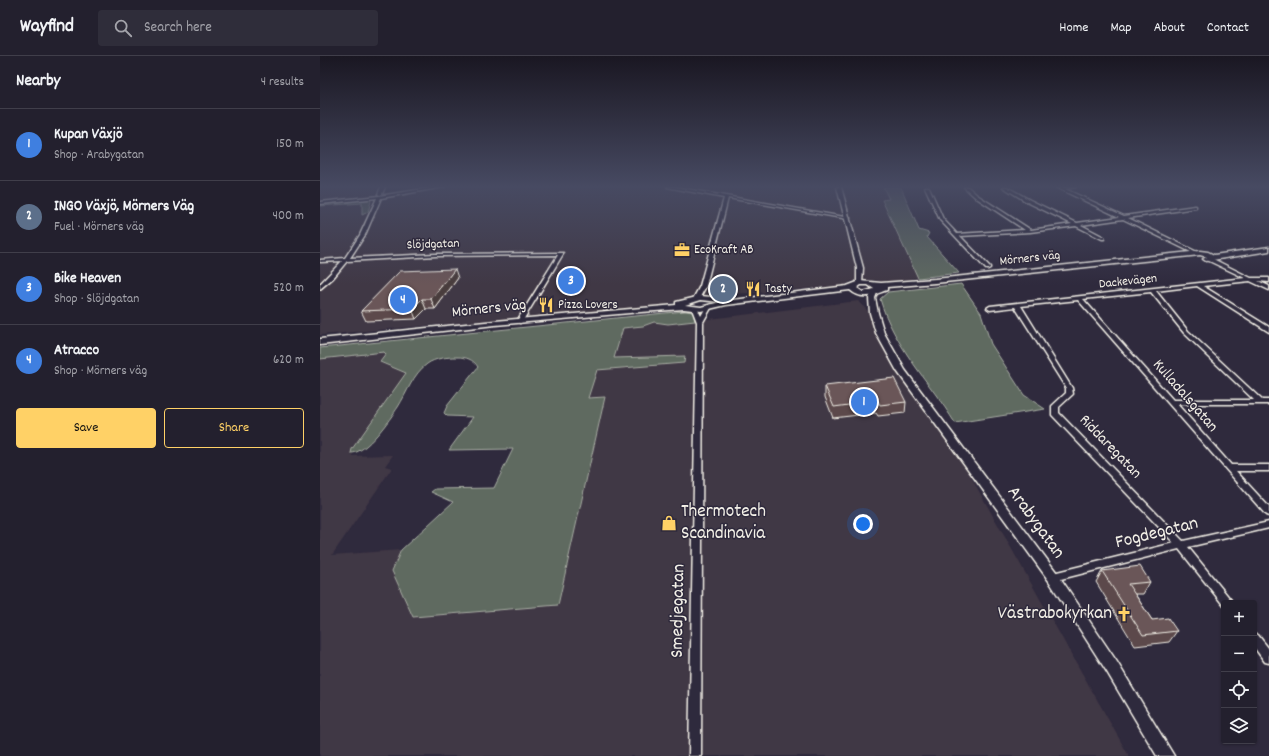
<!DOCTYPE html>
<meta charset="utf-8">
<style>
body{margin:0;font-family:Dekko,sans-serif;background:#2f2d3a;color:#f1f3f6}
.controls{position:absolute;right:12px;bottom:12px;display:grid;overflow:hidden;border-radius:4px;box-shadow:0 1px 3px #0004}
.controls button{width:36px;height:36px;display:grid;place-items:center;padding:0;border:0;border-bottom:1px solid #403e4a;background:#23202e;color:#f1f3f6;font:20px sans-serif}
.you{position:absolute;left:543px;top:468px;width:14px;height:14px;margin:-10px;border:3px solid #fff;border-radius:50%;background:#1a73e8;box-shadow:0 0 0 6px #1a73e833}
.badge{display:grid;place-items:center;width:26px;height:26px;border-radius:50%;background:#ffd166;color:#fff;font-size:13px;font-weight:700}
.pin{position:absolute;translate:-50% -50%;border:2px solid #fff;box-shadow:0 1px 4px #0006}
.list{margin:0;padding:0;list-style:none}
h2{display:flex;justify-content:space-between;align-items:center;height:52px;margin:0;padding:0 16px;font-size:17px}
h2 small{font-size:13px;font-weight:400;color:#a3a3aa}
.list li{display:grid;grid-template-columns:26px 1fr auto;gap:12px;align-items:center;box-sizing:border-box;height:72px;padding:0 16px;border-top:1px solid #403e4a}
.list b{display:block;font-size:15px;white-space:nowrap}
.list p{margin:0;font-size:13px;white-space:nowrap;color:#a3a3aa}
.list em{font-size:13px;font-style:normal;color:#a3a3aa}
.actions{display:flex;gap:8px;padding:12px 16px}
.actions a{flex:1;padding:9px 0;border:1px solid #ffd166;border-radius:4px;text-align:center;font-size:14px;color:#ffd166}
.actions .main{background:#ffd166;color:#111}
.icon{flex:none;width:22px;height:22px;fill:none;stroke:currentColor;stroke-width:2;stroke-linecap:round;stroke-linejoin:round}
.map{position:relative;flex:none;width:949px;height:700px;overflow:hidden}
header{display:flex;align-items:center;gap:24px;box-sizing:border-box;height:56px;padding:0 20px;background:#23202e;border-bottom:1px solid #403e4a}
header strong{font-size:19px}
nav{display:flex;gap:22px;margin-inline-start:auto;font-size:14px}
.search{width:280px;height:36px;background:#2f2d3a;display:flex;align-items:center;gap:10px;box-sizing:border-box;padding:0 14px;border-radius:4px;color:#a3a3aa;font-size:15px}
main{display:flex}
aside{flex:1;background:#23202e}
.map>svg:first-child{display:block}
.built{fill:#413745}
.green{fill:#5e6a60;stroke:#a9aea4}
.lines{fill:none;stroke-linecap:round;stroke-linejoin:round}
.minor-casing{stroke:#f4f1e8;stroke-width:3}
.tertiary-casing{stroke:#f4f1e8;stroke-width:3}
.secondary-casing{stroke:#f4f1e8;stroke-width:3}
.minor{fill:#2f2a3d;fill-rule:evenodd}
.tertiary{fill:#2f2a3d;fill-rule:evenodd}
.secondary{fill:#2f2a3d;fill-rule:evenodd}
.wall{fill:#5b4a4c;stroke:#f4f1e8}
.shaded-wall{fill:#4a3c3e;stroke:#f4f1e8}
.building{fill:#6a5658;stroke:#f4f1e8}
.labels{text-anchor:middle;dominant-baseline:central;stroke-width:3;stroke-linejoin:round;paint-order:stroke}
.far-street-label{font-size:13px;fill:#f4f1e8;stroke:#2f2a3d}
.far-poi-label{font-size:13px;fill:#f4f1e8;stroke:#2f2a3d;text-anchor:start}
.street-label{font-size:16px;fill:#f4f1e8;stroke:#2f2a3d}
.near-poi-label{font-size:19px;fill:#f4f1e8;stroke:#2f2a3d;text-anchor:start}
.near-street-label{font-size:19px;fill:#f4f1e8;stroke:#2f2a3d}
</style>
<header>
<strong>Wayfind</strong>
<div class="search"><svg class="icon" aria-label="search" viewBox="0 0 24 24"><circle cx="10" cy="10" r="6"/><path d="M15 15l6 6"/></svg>Search here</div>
<nav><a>Home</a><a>Map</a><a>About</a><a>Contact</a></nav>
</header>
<main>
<aside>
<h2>Nearby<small>4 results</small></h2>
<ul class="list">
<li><span class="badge" style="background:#3f7fe0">1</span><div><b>Kupan Växjö</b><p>Shop · Arabygatan</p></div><em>150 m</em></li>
<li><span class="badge" style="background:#5c6f8a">2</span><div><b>INGO Växjö, Mörners Väg</b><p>Fuel · Mörners väg</p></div><em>400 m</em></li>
<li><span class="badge" style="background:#3f7fe0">3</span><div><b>Bike Heaven</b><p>Shop · Slöjdgatan</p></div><em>520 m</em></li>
<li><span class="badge" style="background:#3f7fe0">4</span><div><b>Atracco</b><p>Shop · Mörners väg</p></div><em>620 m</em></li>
</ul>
<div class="actions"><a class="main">Save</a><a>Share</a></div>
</aside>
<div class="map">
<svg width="949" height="700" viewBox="0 0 949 700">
<rect width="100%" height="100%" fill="#2f2a3d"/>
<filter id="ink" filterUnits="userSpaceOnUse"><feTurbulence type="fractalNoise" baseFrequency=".025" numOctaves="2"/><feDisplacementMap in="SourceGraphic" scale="8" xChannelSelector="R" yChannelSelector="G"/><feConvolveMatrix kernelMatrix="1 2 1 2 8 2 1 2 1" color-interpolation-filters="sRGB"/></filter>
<g filter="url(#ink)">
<path class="built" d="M0 131H57L56 137 113 131H563L569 143 562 144 598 222 562 226 554 224 532 225 525 229 450 236 390 239 368 242 345 249 0 279Z
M538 245 548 255 555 276 577 312 635 393 809 700H0V303L64 296 66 297 60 306 86 317 32 393 31 397 33 398 31 400 73 399 65 410 72 412 12 499 81 494 72 516 238 548 285 341 268 342 277 314 364 307 365 300 294 303 303 272 323 270 334 266 348 268Z"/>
<path class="green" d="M563 131H581L599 174 609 177 607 181 639 217 598 222 562 144 569 143Z
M49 143 51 145 48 156 42 159V147L0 150V148Z
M641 228 661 257 671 288 704 339 725 353 635 367C610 326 574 291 560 243L568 236Z
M365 255 373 256 375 265 348 268 334 266 323 270 303 272 294 302 365 300 364 307 277 314 268 342 285 341 238 549 93 561 72 515 81 494 133 446 111 436 115 433 174 432 193 393 129 394 153 361 127 360 124 357 127 350 158 311C153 303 146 301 137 301 127 301 115 302 107 308 93 318 87 337 78 351 70 363 46 398 31 397L32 393 86 317 60 306 66 298 64 296 0 303V292Z"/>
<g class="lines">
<defs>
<path id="minor" d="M61 131H65L62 138 60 139 58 138Z
M116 131H124L61 142 45 179 30 202 116 198 243 197V198L202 266 200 267 197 265 238 199 116 200 27 205 13 222 0 233V228L22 205 0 206V204L25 202 40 179 57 142 0 148V146L59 140Z
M347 131H355L530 162 528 163 408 142 386 230 379 243 376 245 373 243 380 230 404 142Z
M605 131H609L623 163 637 178 705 174 655 141 644 131H648L657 139 711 174 752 168 707 146 683 131H687L710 144 757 167 799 161 735 131 742 132 756 131 745 133 804 160 875 150H876V152L808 162 877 196 873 197 803 163 761 169 784 181V183H782L756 170 710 176 640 180 670 211V212L668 213H666L620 164Z
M887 202H891L931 222H949V226L938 225 949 230V234L930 225 883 230 949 271V276L877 230 836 235 868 275 942 344H949V348H857L911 409H949V415H916L949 451V460L946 459 758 244 701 250 752 332 753 338 739 351V357L863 485 949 466V472L868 491 911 544 912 547H904V550L859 493 733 525 730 524 728 521 730 518 733 517 854 487 732 359V350L746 337V332L695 251 670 254 667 252 670 250 925 222 887 204ZM831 236 864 277 934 344H853L763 243Z
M388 250 391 252 383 266 381 700H369L377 266 372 253 375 251 377 252 381 260 386 251Z
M934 577 938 579 949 593V607L945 606 934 591Z"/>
<path id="tertiary" d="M517 131H521L543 212 542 228 537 227V212Z
M554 235 557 237 555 242 558 257 564 277 585 314 737 517 797 606 854 700H837L787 616 729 525 577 315 556 277 550 257 549 242 552 236Z"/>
<path id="secondary" d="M949 191V195L886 205 883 203 887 201 880 199 615 227 567 231V234C553 239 543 245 530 234L406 249 381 255 364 253 321 256 175 269 0 289V283L175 265 356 249V246L381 240 402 242H405V245L527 230 540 225 561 227 615 223 880 195 888 196 894 199ZM541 229H548L554 233 543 236 537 232ZM381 244 400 246 381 251 365 249Z"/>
</defs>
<use href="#minor" class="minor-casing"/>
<use href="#tertiary" class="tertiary-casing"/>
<use href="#secondary" class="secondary-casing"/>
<use href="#minor" class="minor"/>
<use href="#tertiary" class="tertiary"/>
<use href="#secondary" class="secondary"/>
</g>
<path class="wall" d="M138 222 115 253H106L96 263 46 265 41 255Z
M505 330 586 346 585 357 558 360 556 357 513 362 505 341Z
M782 515 830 526 823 538H815L832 564 857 575 849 586 815 590 776 526Z"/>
<path class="shaded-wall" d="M135 213 138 222 115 253 111 243Z
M102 243 106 253 96 263 92 253Z"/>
<path class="building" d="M135 213 111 243H102L92 253 41 255 80 215Z
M574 322 586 346 560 349 558 345 514 351 505 330Z
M820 510 830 526 808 528 832 564 848 562 857 575 823 579 782 515Z"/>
</g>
<linearGradient id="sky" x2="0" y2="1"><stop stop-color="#1a1722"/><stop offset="0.57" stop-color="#474a62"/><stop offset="1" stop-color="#474a62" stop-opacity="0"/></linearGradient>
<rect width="949" height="229" fill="url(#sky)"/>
<defs>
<symbol id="office-bare" viewBox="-9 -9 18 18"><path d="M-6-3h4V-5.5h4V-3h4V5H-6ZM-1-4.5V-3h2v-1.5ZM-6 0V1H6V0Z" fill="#ffd166" stroke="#2f2a3d" stroke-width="2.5" paint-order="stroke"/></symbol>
<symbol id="restaurant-bare" viewBox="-9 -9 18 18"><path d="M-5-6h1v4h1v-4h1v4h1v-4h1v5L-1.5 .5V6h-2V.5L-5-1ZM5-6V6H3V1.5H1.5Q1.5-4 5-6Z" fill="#ffd166" stroke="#2f2a3d" stroke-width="2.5" paint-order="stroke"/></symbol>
<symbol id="shop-bare" viewBox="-9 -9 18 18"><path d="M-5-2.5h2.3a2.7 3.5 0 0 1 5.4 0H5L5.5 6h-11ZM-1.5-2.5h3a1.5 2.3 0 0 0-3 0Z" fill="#ffd166" stroke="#2f2a3d" stroke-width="2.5" paint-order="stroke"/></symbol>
<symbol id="church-bare" viewBox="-9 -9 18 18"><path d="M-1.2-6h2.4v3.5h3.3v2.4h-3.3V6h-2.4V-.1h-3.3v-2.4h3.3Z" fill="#ffd166" stroke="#2f2a3d" stroke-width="2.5" paint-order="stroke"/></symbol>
</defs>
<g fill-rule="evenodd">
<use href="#office-bare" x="351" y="183" width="22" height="22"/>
<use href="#restaurant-bare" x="422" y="222" width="22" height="22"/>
<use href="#restaurant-bare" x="215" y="238" width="22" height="22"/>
<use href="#shop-bare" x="338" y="456" width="22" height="22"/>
<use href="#church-bare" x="793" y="547" width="22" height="22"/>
</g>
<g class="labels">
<g class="far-street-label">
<text transform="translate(113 189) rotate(-2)">Slöjdgatan</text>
<text transform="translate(710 203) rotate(-6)">Mörners väg</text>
<text transform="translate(808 226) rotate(-6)">Dackevägen</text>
</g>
<g class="far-poi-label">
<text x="374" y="194">EcoKraft AB</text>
<text x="445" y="233">Tasty</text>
<text x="238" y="249">Pizza Lovers</text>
</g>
<g class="street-label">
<text transform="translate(169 253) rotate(-6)">Mörners väg</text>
<text transform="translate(865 340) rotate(49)">Kulladalsgatan</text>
<text transform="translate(790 391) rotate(46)">Riddaregatan</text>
</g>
<g class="near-poi-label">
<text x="361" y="456">Thermotech<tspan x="361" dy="22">Scandinavia</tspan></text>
<text x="792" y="558" text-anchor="end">Västrabokyrkan</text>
</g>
<g class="near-street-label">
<text transform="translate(715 467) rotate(54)">Arabygatan</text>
<text transform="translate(837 478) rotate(-14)">Fogdegatan</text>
<text transform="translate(359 555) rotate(-89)">Smedjegatan</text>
</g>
</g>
</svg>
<div class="controls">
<button>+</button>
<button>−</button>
<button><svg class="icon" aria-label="locate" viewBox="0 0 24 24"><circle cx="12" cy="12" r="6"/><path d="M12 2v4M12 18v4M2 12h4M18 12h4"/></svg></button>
<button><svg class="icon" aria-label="layers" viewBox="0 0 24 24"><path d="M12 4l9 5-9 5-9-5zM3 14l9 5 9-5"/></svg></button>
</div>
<div class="you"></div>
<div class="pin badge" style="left:544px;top:346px;background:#3f7fe0">1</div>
<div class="pin badge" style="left:403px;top:233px;background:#5c6f8a">2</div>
<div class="pin badge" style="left:251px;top:225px;background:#3f7fe0">3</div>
<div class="pin badge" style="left:83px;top:244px;background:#3f7fe0">4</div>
</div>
</main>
